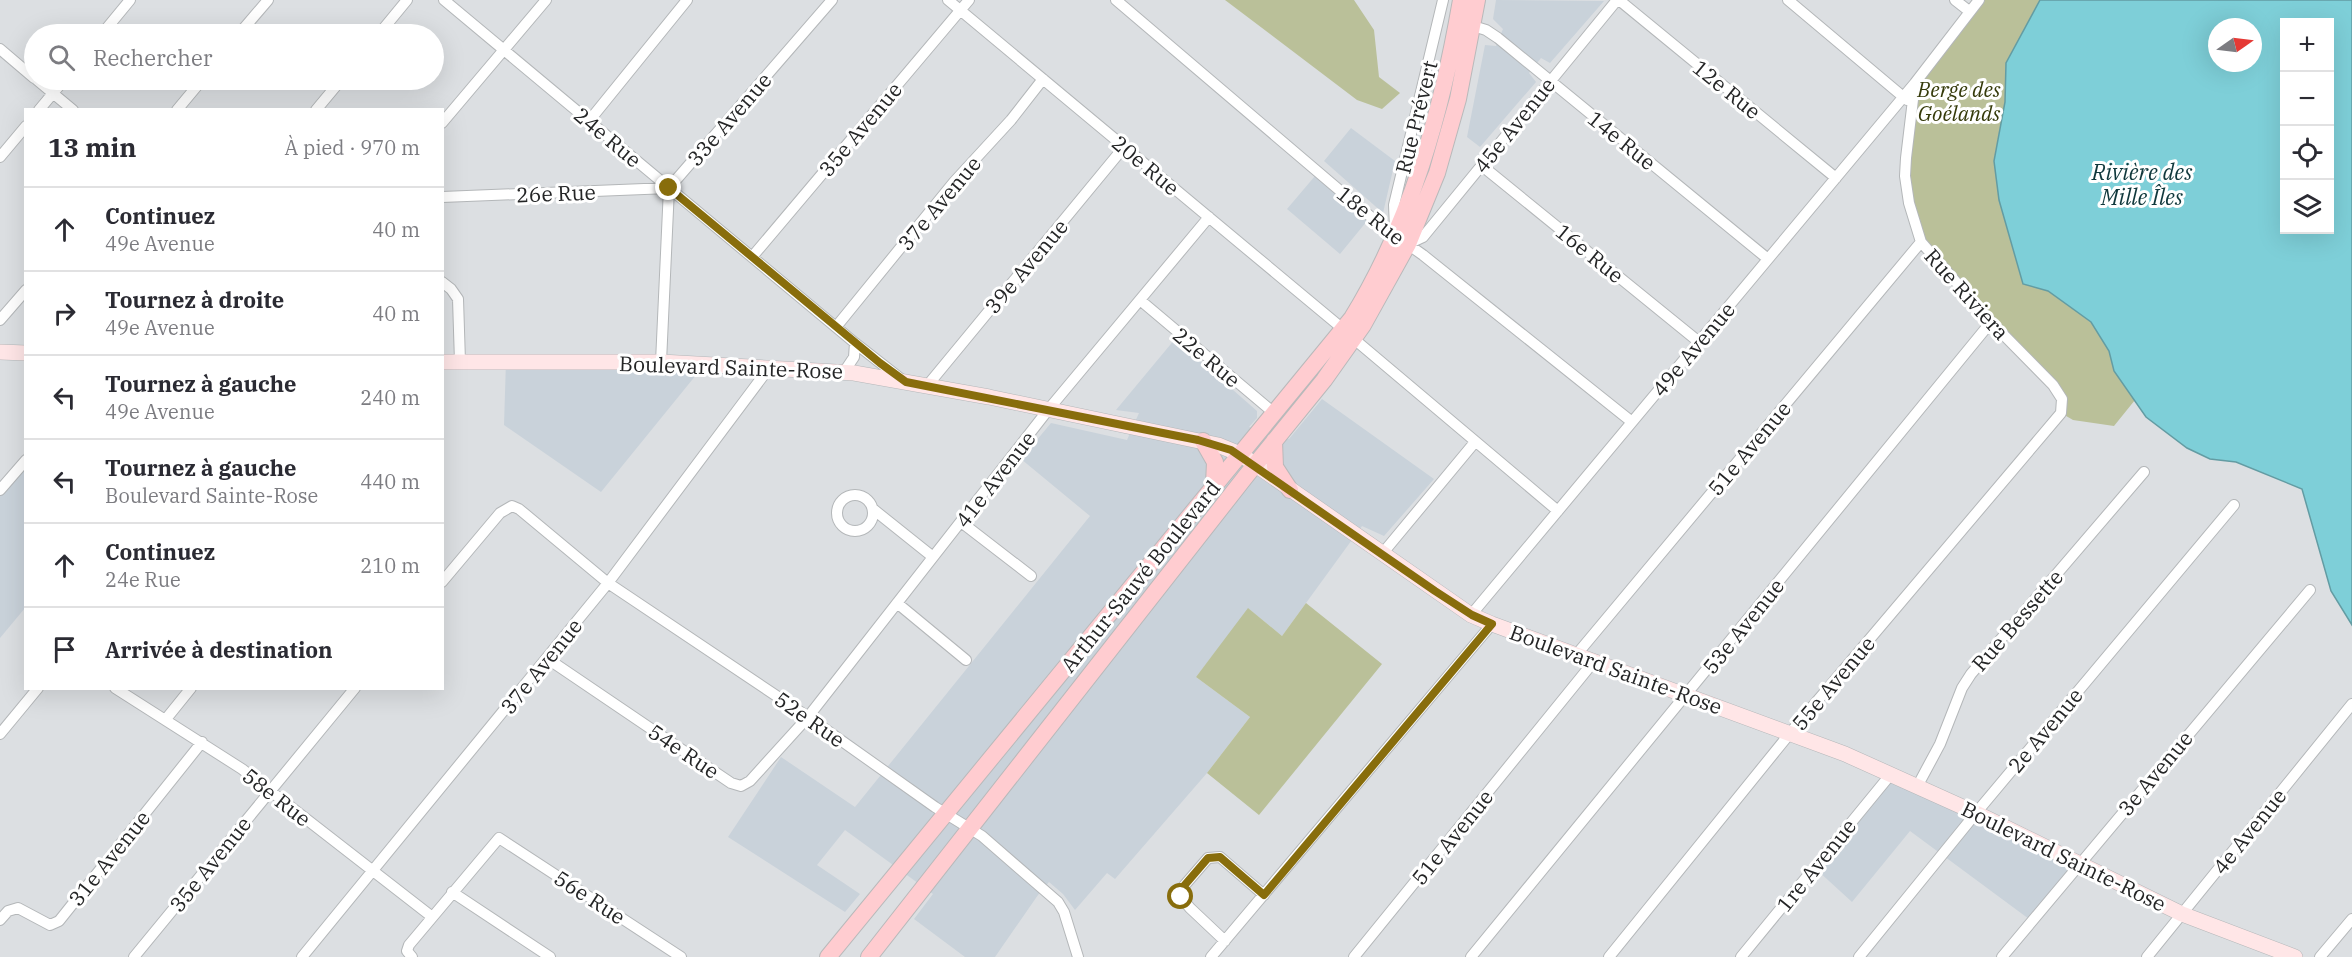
<!DOCTYPE html>
<html lang="fr">
<meta charset="utf-8">
<style>
body{margin:0;font-family:"IBM Plex Serif",serif;background:#f2f2f3;color:#2b2b33}
.controls{position:absolute;right:18px;top:18px;display:grid;overflow:hidden;border-radius:0px;box-shadow:0 6px 24px #0002}
.controls button{width:54px;height:54px;display:grid;place-items:center;padding:0;border:0;border-bottom:2px solid #e1e1e2;background:#fff;color:#2b2b33;font:30px sans-serif}
.compass{position:absolute;left:2208px;top:18px;width:54px;height:54px;border-radius:50%;background:#fff;box-shadow:0 6px 24px #0002;rotate:76deg}
.stop{position:absolute;width:18px;height:18px;margin:-14px;border:4px solid #886d0c;border-radius:50%;background:#fff}
.stop.end{background:#886d0c;border-color:#fff;box-shadow:0 2px 6px #0008}
.list{margin:0;padding:0;list-style:none}
h2{display:flex;justify-content:space-between;align-items:center;height:78px;margin:0;padding:0 24px;font-size:26px}
h2 small{font-size:20px;font-weight:400;color:#7c7c81}
.list li{display:grid;grid-template-columns:39px 1fr auto;gap:18px;align-items:center;box-sizing:border-box;height:84px;padding:0 24px;border-top:2px solid #e1e1e2}
.list b{display:block;font-size:22px;white-space:nowrap}
.list p{margin:0;font-size:20px;white-space:nowrap;color:#7c7c81}
.list em{font-size:20px;font-style:normal;color:#7c7c81}
.icon{flex:none;width:33px;height:33px;fill:none;stroke:currentColor;stroke-width:2;stroke-linecap:round;stroke-linejoin:round}
.map{position:relative;flex:none;width:2352px;height:957px;overflow:hidden}
.search{position:absolute;background:#fff;box-shadow:0 6px 24px #0002;left:24px;top:24px;width:420px;height:66px;display:flex;align-items:center;gap:15px;box-sizing:border-box;padding:0 21px;border-radius:33px;color:#7c7c81;font-size:22px}
.panel{position:absolute;background:#fff;box-shadow:0 6px 24px #0002;left:24px;top:108px;width:420px;height:582px;border-radius:0px}
.map>svg:first-child{display:block}
.built{fill:#c9d2da}
.green{fill:#bac099}
.water{fill:#7ecfd8;stroke:#639ca3;stroke-width:1.5;fill-rule:evenodd}
.lines{fill:none;stroke-linecap:round;stroke-linejoin:round}
.street-casing{stroke:#b4b7b9;stroke-width:12}
.secondary-casing{stroke:#b4b7b9;stroke-width:16}
.primary-casing{stroke:#b9b9ba;stroke-width:18}
.street{stroke:#fff;stroke-width:10}
.secondary{stroke:#ffe6e7;stroke-width:15}
.primary{stroke:#ffccd0;stroke-width:16}
.route{stroke:#886d0c;stroke-width:8}
.labels{text-anchor:middle;dominant-baseline:central;stroke-width:6;stroke-linejoin:round;paint-order:stroke}
.street-label{font-size:21px;fill:#242526;stroke:#fff}
.park-label{font-size:21px;font-style:italic;fill:#353a0a;stroke:#fff}
.water-label{font-size:22px;font-style:italic;fill:#10383c;stroke:#fff}
</style>
<div class="map">
<svg width="2352" height="957" viewBox="0 0 2352 957">
<rect width="100%" height="100%" fill="#dcdfe2"/>
<path class="built" d="M1496 0 1604 1 1550 63 1541 58 1529 73 1536 82 1480 147 1467 137 1485 45 1496 46 1503 29 1493 19Z
M1351 128 1395 161 1383 213 1324 161Z
M1315 176 1367 221 1340 254 1287 209Z
M1175 339 1257 411V418L1249 427 1289 439 1322 399 1434 479 1384 536 1362 526 1282 636 1249 609 1196 677 1250 717 1207 773 1115 879 1107 873 1075 910 1063 894 1049 882 1038 895 995 957H965L914 919 933 894 845 830 817 865 860 894 845 912 728 837 781 757 855 807 1090 516 1021 459 1051 423 1127 440 1139 413 1116 410Z
M506 361 705 364 601 492 504 425Z
M25 462V608L0 638V492Z
M1892 778 2076 864 2029 919 1910 831 1852 902 1817 870Z"/>
<path class="green" d="M1225 0H1354L1374 30 1379 77 1400 93 1382 109 1357 100Z
M1981 0H2040L2006 63 2005 102 1994 160 2023 284 2048 291 2091 322 2109 351 2114 371 2135 400 2114 426 2073 420 2061 413 2062 399 1921 242 1909 203 1915 83Z
M1306 603 1382 664 1259 815 1207 773 1250 717 1196 677 1248 608 1282 636Z"/>
<path class="water" d="M2040 0H2352V625L2331 591 2302 489 2236 462 2210 459 2187 448 2146 417 2114 371 2109 351 2091 322 2048 291 2023 284 1999 200 1994 161 2005 102 2006 63ZM2284 22H2330V230H2284ZM2217 27H2253V63H2217Z"/>
<g class="lines">
<defs>
<path id="street" d="M444 0 855 343 901 379
M948 0 1343 329
M1116 0 1378 223 1423 255 1632 422
M1619 0 1836 178
M1788 0 1907 100
M1955 0 1969 11
M1473 26 1486 30 1498 38 1768 259
M102 34 130 0
M239 34 268 0
M379 34 407 0
M0 49 34 78
M37 80 73 110
M39 110 64 80
M177 110 202 80
M316 110 341 80
M589 121 687 0
M442 123 546 0
M0 157 26 126
M1481 165 1699 342
M442 197 669 188
M1395 228 1394 205 1443 0
M1408 244 1423 237 1617 0
M752 257 969 0
M442 282 451 289 458 299 460 362
M1140 300 1274 413
M0 320 26 290
M836 327 954 182 1011 120 1043 79
M1354 339 1558 511
M661 362 669 188 832 0
M844 372 854 357 855 343
M927 386 1124 147
M0 490 26 460
M837 513a18 18 0 1 1 36 0a18 18 0 1 1-36 0Z
M873 509 933 557
M961 522 1031 576
M1382 554 1475 442
M442 582 500 513 512 506 519 509 608 583 808 717 935 807 982 836 1058 902 1064 912 1078 957
M897 603 966 660
M1471 615 1915 83
M1577 654 1921 242
M548 659 731 783 741 786 750 781 808 717 1048 410 1209 217
M115 688 242 769 431 916
M166 719 191 688
M0 734 38 688
M1918 785 1940 744 1962 688 1971 674 2144 472
M452 892 550 957
M0 920 8 911 18 908 50 925 59 921 202 742
M1225 941 1190 908 1181 897 1183 887 1208 858 1220 857 1264 895
M134 957 355 688
M302 957 608 583 769 368
M412 957 407 951 409 945 499 838 681 957
M1211 957 1492 624
M1354 957 1595 660
M1471 957 1991 322
M1609 957 1791 732 2061 413 2062 399 2053 385 1991 322 1921 242 1909 203 1905 176 1906 158 1915 83 1979 0
M1741 957 1891 774
M1859 957 1976 813 2234 505
M2002 957 2310 590
M2147 957 2352 704
M2320 957 2352 919"/>
<path id="secondary" d="M0 352 26 353
M442 362H661L854 373 989 397 1218 445 1240 454 1471 615 1492 624 1845 754 1976 813 2182 914 2295 957"/>
<path id="primary" d="M1203 441 1215 462 1214 484
M1274 441 1275 467 1290 490
M828 957 1352 318C1411 222 1442 111 1461 0
M869 957 1246 476 1324 380 1363 325 1408 244 1437 173 1458 99 1477 0"/>
</defs>
<use href="#street" class="street-casing"/>
<use href="#secondary" class="secondary-casing"/>
<use href="#primary" class="primary-casing"/>
<use href="#street" class="street"/>
<use href="#secondary" class="secondary"/>
<use href="#primary" class="primary"/>
</g>
<g class="lines">
<path class="route" d="M669 188 880 363 906 382 1198 440 1231 450 1435 591 1472 615 1492 624 1264 895 1220 857 1208 858 1183 887 1181 897"/>
</g>
<g class="labels">
<g class="street-label">
<text transform="translate(1727 89) rotate(39)">12e Rue</text>
<text transform="translate(1416 117) rotate(-76)">Rue Prévert</text>
<text transform="translate(729 119) rotate(-49)">33e Avenue</text>
<text transform="translate(1514 125) rotate(-51)">45e Avenue</text>
<text transform="translate(860 129) rotate(-50)">35e Avenue</text>
<text transform="translate(608 137) rotate(40)">24e Rue</text>
<text transform="translate(1622 140) rotate(39)">14e Rue</text>
<text transform="translate(1146 165) rotate(40)">20e Rue</text>
<text transform="translate(556 193) rotate(-2)">26e Rue</text>
<text transform="translate(939 203) rotate(-50)">37e Avenue</text>
<text transform="translate(1371 215) rotate(39)">18e Rue</text>
<text transform="translate(1590 253) rotate(39)">16e Rue</text>
<text transform="translate(1026 266) rotate(-50)">39e Avenue</text>
<text transform="translate(1967 294) rotate(48)">Rue Riviera</text>
<text transform="translate(1693 349) rotate(-50)">49e Avenue</text>
<text transform="translate(1207 357) rotate(40)">22e Rue</text>
<text transform="translate(731 367) rotate(2)">Boulevard Sainte-Rose</text>
<text transform="translate(1749 448) rotate(-50)">51e Avenue</text>
<text transform="translate(995 479) rotate(-52)">41e Avenue</text>
<text transform="translate(1140 576) rotate(-51)">Arthur-Sauvé Boulevard</text>
<text transform="translate(2017 620) rotate(-49)">Rue Bessette</text>
<text transform="translate(1743 626) rotate(-51)">53e Avenue</text>
<text transform="translate(541 666) rotate(-51)">37e Avenue</text>
<text transform="translate(1616 669) rotate(20)">Boulevard Sainte-Rose</text>
<text transform="translate(1833 683) rotate(-50)">55e Avenue</text>
<text transform="translate(810 719) rotate(35)">52e Rue</text>
<text transform="translate(2045 730) rotate(-50)">2e Avenue</text>
<text transform="translate(684 751) rotate(34)">54e Rue</text>
<text transform="translate(2155 773) rotate(-50)">3e Avenue</text>
<text transform="translate(277 797) rotate(38)">58e Rue</text>
<text transform="translate(2249 831) rotate(-51)">4e Avenue</text>
<text transform="translate(1452 837) rotate(-51)">51e Avenue</text>
<text transform="translate(2064 856) rotate(26)">Boulevard Sainte-Rose</text>
<text transform="translate(109 858) rotate(-51)">31e Avenue</text>
<text transform="translate(210 864) rotate(-51)">35e Avenue</text>
<text transform="translate(1816 865) rotate(-51)">1re Avenue</text>
<text transform="translate(590 897) rotate(33)">56e Rue</text>
</g>
<g class="park-label">
<text x="1959" y="89">Berge des<tspan x="1959" dy="24">Goélands</tspan></text>
</g>
<g class="water-label">
<text x="2142" y="171">Rivière des<tspan x="2142" dy="25">Mille Îles</tspan></text>
</g>
</g>
</svg>
<div class="controls">
<button>+</button>
<button>−</button>
<button><svg class="icon" aria-label="locate" viewBox="0 0 24 24"><circle cx="12" cy="12" r="6"/><path d="M12 2v4M12 18v4M2 12h4M18 12h4"/></svg></button>
<button><svg class="icon" aria-label="layers" viewBox="0 0 24 24"><path d="M12 4l9 5-9 5-9-5zM3 14l9 5 9-5"/></svg></button>
</div>
<svg class="compass" viewBox="-18 -18 36 36"><path d="M0-13l5 13h-10z" fill="#e53935"/><path d="M0 13l5-13h-10z" fill="#7c7c81"/></svg>
<div class="stop" style="left:1181px;top:897px"></div>
<div class="stop end" style="left:669px;top:188px"></div>
<div class="search"><svg class="icon" aria-label="search" viewBox="0 0 24 24"><circle cx="10" cy="10" r="6"/><path d="M15 15l6 6"/></svg>Rechercher</div>
<section class="panel">
<h2>13 min<small>À pied · 970 m</small></h2>
<ul class="list">
<li><svg class="icon" aria-label="ahead" viewBox="0 0 24 24"><path d="M12 20V5M6 11l6-6 6 6"/></svg><div><b>Continuez</b><p>49e Avenue</p></div><em>40 m</em></li>
<li><svg class="icon" aria-label="right" viewBox="0 0 24 24"><path d="M7 20v-9h11M14 6l5 5-5 5"/></svg><div><b>Tournez à droite</b><p>49e Avenue</p></div><em>40 m</em></li>
<li><svg class="icon" aria-label="left" viewBox="0 0 24 24"><path d="M17 20v-9H6M10 6l-5 5 5 5"/></svg><div><b>Tournez à gauche</b><p>49e Avenue</p></div><em>240 m</em></li>
<li><svg class="icon" aria-label="left" viewBox="0 0 24 24"><path d="M17 20v-9H6M10 6l-5 5 5 5"/></svg><div><b>Tournez à gauche</b><p>Boulevard Sainte-Rose</p></div><em>440 m</em></li>
<li><svg class="icon" aria-label="ahead" viewBox="0 0 24 24"><path d="M12 20V5M6 11l6-6 6 6"/></svg><div><b>Continuez</b><p>24e Rue</p></div><em>210 m</em></li>
<li><svg class="icon" aria-label="arrive" viewBox="0 0 24 24"><path d="M6 21V4h12l-3 4 3 4H6"/></svg><div><b>Arrivée à destination</b></div></li>
</ul>
</section>
</div>
